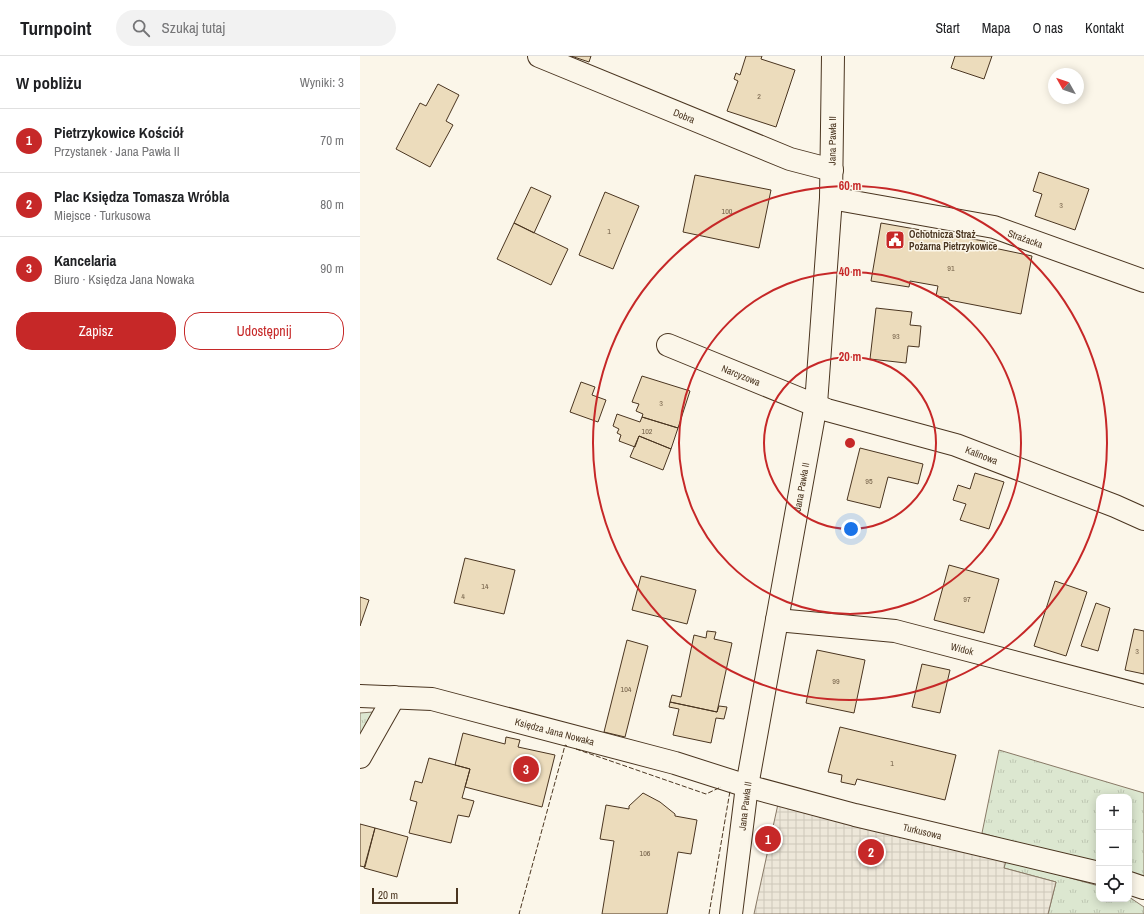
<!DOCTYPE html>
<html lang="pl">
<meta charset="utf-8">
<style>
body{margin:0;font-family:"Archivo Narrow",sans-serif;background:#f2f2f2;color:#202124}
.controls{position:absolute;right:12px;bottom:12px;display:grid;overflow:hidden;border-radius:8px;box-shadow:0 2px 10px #0003}
.controls button{width:36px;height:36px;display:grid;place-items:center;padding:0;border:0;border-bottom:1px solid #e0e0e0;background:#fff;color:#202124;font:20px sans-serif}
.compass{position:absolute;left:688px;top:12px;width:36px;height:36px;border-radius:50%;background:#fff;box-shadow:0 2px 10px #0003;rotate:310deg}
.scale{position:absolute;left:12px;bottom:10px;width:86px;box-sizing:border-box;padding-left:4px;border:2px solid #4a3520;border-top:0;font-size:11px;line-height:14px;white-space:nowrap;color:#4a3520;-webkit-text-stroke:3px #fbf6e9;paint-order:stroke}
.you{position:absolute;left:491px;top:473px;width:14px;height:14px;margin:-10px;border:3px solid #fff;border-radius:50%;background:#1a73e8;box-shadow:0 0 0 6px #1a73e833}
.badge{display:grid;place-items:center;width:26px;height:26px;border-radius:50%;background:#c62828;color:#fff;font-size:13px;font-weight:700}
.pin{position:absolute;translate:-50% -50%;border:2px solid #fff;box-shadow:0 1px 4px #0006}
.list{margin:0;padding:0;list-style:none}
h2{display:flex;justify-content:space-between;align-items:center;height:52px;margin:0;padding:0 16px;font-size:17px}
h2 small{font-size:13px;font-weight:400;color:#757577}
.list li{display:grid;grid-template-columns:26px 1fr auto;gap:12px;align-items:center;box-sizing:border-box;height:64px;padding:0 16px;border-top:1px solid #e0e0e0}
.list b{display:block;font-size:15px;white-space:nowrap}
.list p{margin:0;font-size:13px;white-space:nowrap;color:#757577}
.list em{font-size:13px;font-style:normal;color:#757577}
.actions{display:flex;gap:8px;padding:12px 16px}
.actions a{flex:1;padding:9px 0;border:1px solid #c62828;border-radius:16px;text-align:center;font-size:14px;color:#c62828}
.actions .main{background:#c62828;color:#fff}
.icon{flex:none;width:22px;height:22px;fill:none;stroke:currentColor;stroke-width:2;stroke-linecap:round;stroke-linejoin:round}
.map{position:relative;flex:none;width:784px;height:858px;overflow:hidden}
header{display:flex;align-items:center;gap:24px;box-sizing:border-box;height:56px;padding:0 20px;background:#fff;border-bottom:1px solid #e0e0e0}
header strong{font-size:19px}
nav{display:flex;gap:22px;margin-inline-start:auto;font-size:14px}
.search{width:280px;height:36px;background:#f2f2f2;display:flex;align-items:center;gap:10px;box-sizing:border-box;padding:0 14px;border-radius:22px;color:#757577;font-size:15px}
main{display:flex}
aside{flex:1;background:#fff}
.map>svg:first-child{display:block}
.grass{fill:url(#grass-tufts);stroke:#887966}
.plaza{fill:url(#plaza-grid);stroke:#887966}
.building{fill:#ecdcbc;stroke:#4a3520}
.lines{fill:none;stroke-linecap:round;stroke-linejoin:round}
.minor-casing{stroke:#4a3520;stroke-width:24}
.minor{stroke:#fbf6e9;stroke-width:22}
.fence{stroke:#4a3520;stroke-width:1;stroke-dasharray:5 2;stroke-linecap:butt}
.ring{fill:none;stroke:#c62828;stroke-width:2}
.labels{text-anchor:middle;dominant-baseline:central;stroke-width:3;stroke-linejoin:round;paint-order:stroke}
.number-label{font-size:8px;fill:#725f47}
.street-label{font-size:10px;fill:#4a3520;stroke:#fbf6e9}
.poi-label{font-size:10px;font-weight:bold;fill:#4a3520;stroke:#fbf6e9;text-anchor:start}
.centre{fill:#c62828;stroke:#fbf6e9;stroke-width:2}
.ring-label{font-size:12px;text-anchor:middle;font-weight:bold;fill:#c62828;stroke:#fbf6e9;stroke-width:3;stroke-linejoin:round;paint-order:stroke}
</style>
<header>
<strong>Turnpoint</strong>
<div class="search"><svg class="icon" aria-label="search" viewBox="0 0 24 24"><circle cx="10" cy="10" r="6"/><path d="M15 15l6 6"/></svg>Szukaj tutaj</div>
<nav><a>Start</a><a>Mapa</a><a>O nas</a><a>Kontakt</a></nav>
</header>
<main>
<aside>
<h2>W pobliżu<small>Wyniki: 3</small></h2>
<ul class="list">
<li><span class="badge">1</span><div><b>Pietrzykowice Kościół</b><p>Przystanek · Jana Pawła II</p></div><em>70 m</em></li>
<li><span class="badge">2</span><div><b>Plac Księdza Tomasza Wróbla</b><p>Miejsce · Turkusowa</p></div><em>80 m</em></li>
<li><span class="badge">3</span><div><b>Kancelaria</b><p>Biuro · Księdza Jana Nowaka</p></div><em>90 m</em></li>
</ul>
<div class="actions"><a class="main">Zapisz</a><a>Udostępnij</a></div>
</aside>
<div class="map">
<svg width="784" height="858" viewBox="0 0 784 858">
<defs>
<pattern id="grass-tufts" width="24" height="20" patternUnits="userSpaceOnUse"><rect width="24" height="20" fill="#dce7d0"/><path d="M3 7l-1-3M5 7V3M7 7l1-3M15 17l-1-3M17 17v-4M19 17l1-3" fill="none" stroke="#bec7b2"/></pattern>
<pattern id="plaza-grid" width="8" height="8" patternUnits="userSpaceOnUse"><rect width="8" height="8" fill="#ede7d9"/><path d="M0 4h8M4 0v8" fill="none" stroke="#cdc7ba"/></pattern>
</defs>
<rect width="100%" height="100%" fill="#fbf6e9"/>
<path class="grass" d="M13 656 0 687V657Z
M639 694 784 737V825L769 820V741H739V811L622 777Z
M646 804 739 830V843H769V841L784 851V858H688L696 826 644 812Z"/>
<path class="plaza" d="M418 748 646 804 644 812 696 826 688 858H394Z"/>
<path class="building" d="M211 0H231L229 6Z
M386 0H402L401 3 435 14 416 71 367 55 378 25 374 23 376 17 380 19Z
M595 0H632L624 23 591 12Z
M78 28 99 39 86 65 93 69 70 111 36 93 60 47 66 50Z
M679 116 729 133 715 174 675 160 682 138 673 135Z
M335 119 411 134 399 192 323 176Z
M171 131 191 140 174 177 154 167Z
M245 136 279 150 253 213 219 199Z
M154 167 208 193 191 229 137 203Z
M521 167 635 187 634 192 672 200 661 258 589 244V242L576 240 578 230 550 225 549 231 511 225Z
M516 252 552 256 550 269 561 270 559 291 548 290 546 307 510 303Z
M282 320 330 335 318 372 282 361 283 358 276 355 279 348 272 346Z
M221 326 235 331 232 339 246 344 238 366 210 356Z
M257 358 280 366 282 361 318 372 311 393 279 380 275 391 259 385 261 379 257 377 259 373 253 370Z
M279 380 311 393 303 414 270 401Z
M500 392 563 408 558 428 528 421 520 452 487 444Z
M615 417 644 426 629 473 600 464 606 448 593 444 598 429 610 433Z
M105 502 155 514 144 558 94 547Z
M589 509 639 523 624 577 574 564Z
M281 520 336 534 327 568 272 554Z
M695 525 727 536 706 600 674 590Z
M0 541 9 544 0 570Z
M736 547 750 552 738 595 721 590Z
M774 573 784 575V618L765 614Z
M347 575 356 576 354 583 372 587 357 656 310 646 312 639 321 641 334 579 346 582Z
M267 584 288 590 265 681 244 676Z
M457 594 505 604 494 657 446 647Z
M562 608 590 614 580 657 552 651Z
M310 646 357 656 359 650 367 651 364 663 356 662 351 687 313 679 319 653 309 651Z
M480 671 596 699 585 744 497 723 495 729 481 726 482 719 468 716Z
M103 677 145 688 146 681 160 684 158 691 195 699 182 751 105 731 110 713 95 709Z
M69 702 110 713 102 742 114 745 109 761 98 759 91 787 49 777 57 746 50 744 55 725 62 727Z
M283 737 300 746 315 758V760L337 764 331 798 318 796 307 858H242L254 785 240 783 246 749 269 753V750Z
M0 768 15 772 5 811 0 810Z
M15 772 48 781 37 821 4 812Z"/>
<g class="lines">
<defs>
<g id="minor">
<path id="s1" d="M179 0 430 103 472 114"/>
<path id="s2" d="M471 142 634 171 784 225"/>
<path id="s3" d="M308 289 467 354 596 389 755 450 784 463"/>
<path id="s4" d="M417 564 535 575 784 640"/>
<path id="s5" d="M0 640 72 643 315 707 387 730 495 759 739 817"/>
<path d="M0 701 34 641"/>
<path d="M769 827 784 832"/>
<path id="s6" d="M371 858 387 730 456 348 471 142 473 0"/>
</g>
</defs>
<use href="#minor" class="minor-casing"/>
<use href="#minor" class="minor"/>
<path class="fence" d="M216 693 346 738 361 731
M160 858H159L203 697 205 689 207 690
M349 858 370 735"/>
</g>
<g class="ring">
<circle cx="490" cy="387" r="86"/>
<circle cx="490" cy="387" r="171"/>
<circle cx="490" cy="387" r="257"/>
</g>
<defs>
<symbol id="civic-square" viewBox="-11 -11 22 22"><rect x="-9" y="-9" width="18" height="18" rx="4" fill="#c62828" stroke="#fbf6e9"/><path d="M-.6-6.5H3V-4.5H.6V-3L4-1V1h2V6H-6V1h2V-1L-.6-3ZM-1.2 2.5V6h2.4V2.5Z" fill="#fff"/></symbol>
</defs>
<g fill-rule="evenodd">
<use href="#civic-square" x="524" y="173" width="22" height="22"/>
</g>
<g class="labels">
<g class="number-label">
<text x="399" y="40">2</text>
<text x="701" y="149">3</text>
<text x="367" y="155">100</text>
<text x="249" y="175">1</text>
<text x="591" y="212">91</text>
<text x="536" y="280">93</text>
<text x="301" y="347">3</text>
<text x="287" y="375">102</text>
<text x="509" y="425">95</text>
<text x="125" y="530">14</text>
<text x="103" y="540">4</text>
<text x="607" y="543">97</text>
<text x="777" y="595">3</text>
<text x="476" y="625">99</text>
<text x="266" y="633">104</text>
<text x="532" y="707">1</text>
<text x="285" y="797">106</text>
</g>
<g class="street-label">
<text stroke="none"><textPath href="#s1" startOffset="157">Dobra</textPath></text>
<text stroke="none"><textPath href="#s6" startOffset="781">Jana Pawła II</textPath></text>
<text stroke="none"><textPath href="#s2" startOffset="199">Strażacka</textPath></text>
<text stroke="none"><textPath href="#s3" startOffset="79">Narcyzowa</textPath></text>
<text stroke="none"><textPath href="#s3" startOffset="333">Kalinowa</textPath></text>
<text stroke="none"><textPath href="#s6" startOffset="433">Jana Pawła II</textPath></text>
<text stroke="none"><textPath href="#s4" startOffset="188">Widok</textPath></text>
<text stroke="none"><textPath href="#s5" startOffset="199">Księdza Jana Nowaka</textPath></text>
<text stroke="none"><textPath href="#s6" startOffset="109">Jana Pawła II</textPath></text>
<text stroke="none"><textPath href="#s5" startOffset="580">Turkusowa</textPath></text>
</g>
<g class="poi-label">
<text x="549" y="178">Ochotnicza Straż<tspan x="549" dy="12">Pożarna Pietrzykowice</tspan></text>
</g>
</g>
<circle cx="490" cy="387" r="6" class="centre"/>
<g class="ring-label">
<text x="490" y="134">60 m</text>
<text x="490" y="220">40 m</text>
<text x="490" y="305">20 m</text>
</g>
</svg>
<div class="controls">
<button>+</button>
<button>−</button>
<button><svg class="icon" aria-label="locate" viewBox="0 0 24 24"><circle cx="12" cy="12" r="6"/><path d="M12 2v4M12 18v4M2 12h4M18 12h4"/></svg></button>
</div>
<svg class="compass" viewBox="-18 -18 36 36"><path d="M0-13l5 13h-10z" fill="#e53935"/><path d="M0 13l5-13h-10z" fill="#757577"/></svg>
<div class="scale">20 m</div>
<div class="you"></div>
<div class="pin badge" style="left:408px;top:783px">1</div>
<div class="pin badge" style="left:511px;top:796px">2</div>
<div class="pin badge" style="left:166px;top:713px">3</div>
</div>
</main>
